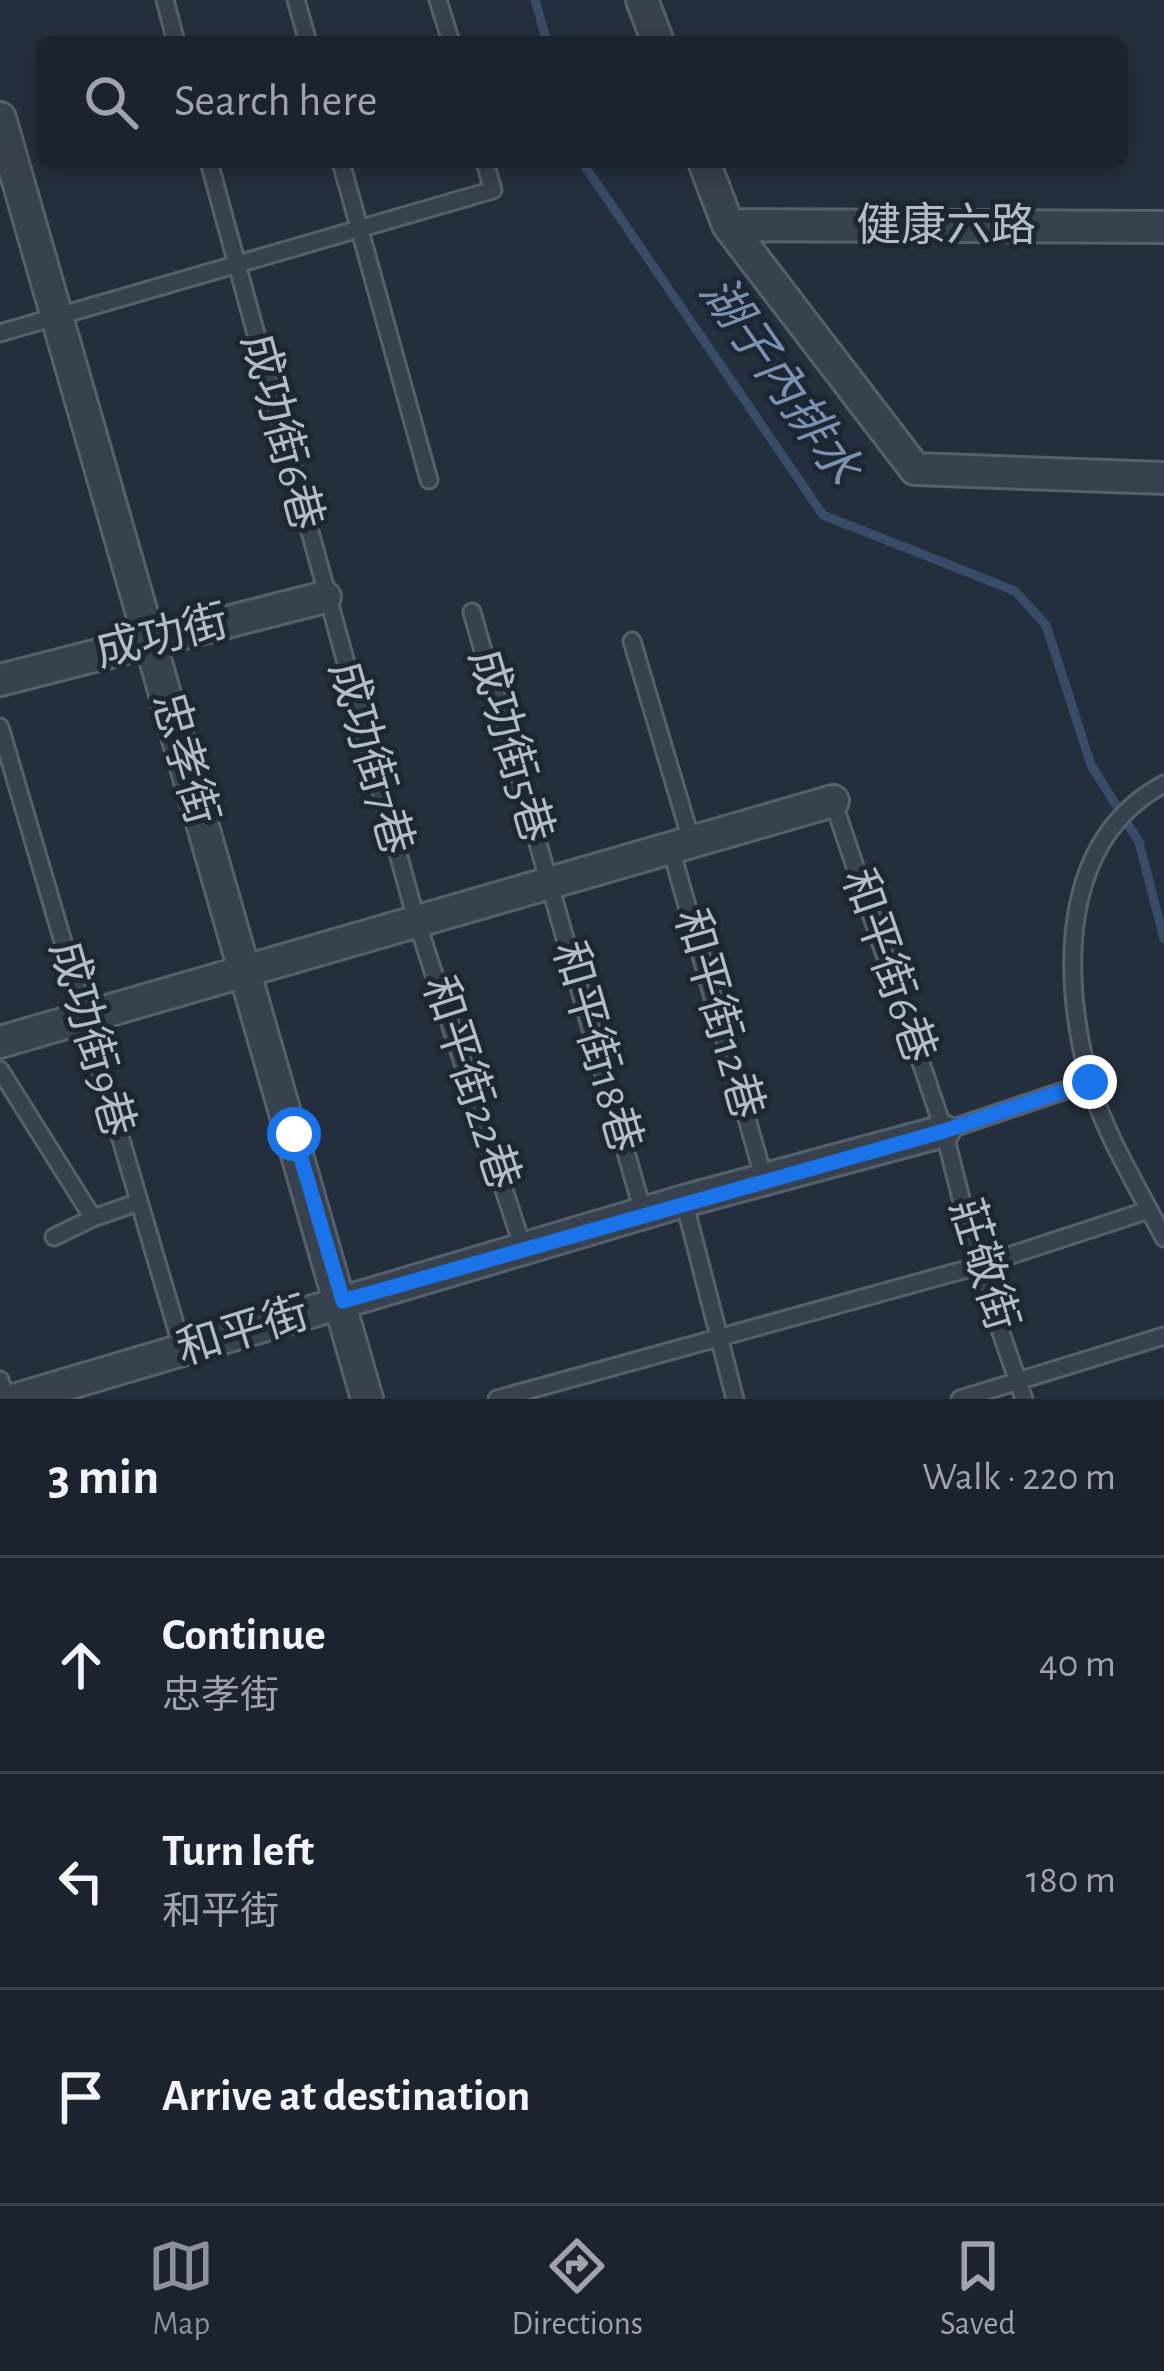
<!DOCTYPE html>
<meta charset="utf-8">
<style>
body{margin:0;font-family:"Alegreya Sans","Noto Sans TC",sans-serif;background:#282f3a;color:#f1f3f6}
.stop{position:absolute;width:36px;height:36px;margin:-27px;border:9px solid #1a73e8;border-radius:50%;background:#fff}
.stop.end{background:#1a73e8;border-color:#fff;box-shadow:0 3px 12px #0008}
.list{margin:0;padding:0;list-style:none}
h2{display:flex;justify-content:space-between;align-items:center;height:156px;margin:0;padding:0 48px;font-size:51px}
h2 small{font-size:39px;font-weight:400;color:#a0a4aa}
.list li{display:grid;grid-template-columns:78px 1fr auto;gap:36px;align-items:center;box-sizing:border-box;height:216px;padding:0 48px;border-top:3px solid #39404a}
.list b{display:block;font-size:45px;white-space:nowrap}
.list p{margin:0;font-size:39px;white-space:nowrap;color:#a0a4aa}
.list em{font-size:39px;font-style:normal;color:#a0a4aa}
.icon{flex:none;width:66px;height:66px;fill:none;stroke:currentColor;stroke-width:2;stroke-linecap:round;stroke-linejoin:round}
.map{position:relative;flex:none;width:1164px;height:1399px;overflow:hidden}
.search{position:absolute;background:#1b232e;box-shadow:0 6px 30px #0003;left:36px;right:36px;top:36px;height:132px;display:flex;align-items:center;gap:30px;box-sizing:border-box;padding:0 42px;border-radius:18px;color:#a0a4aa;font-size:45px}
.sheet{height:804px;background:#1b232e}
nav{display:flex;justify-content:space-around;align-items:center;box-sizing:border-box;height:168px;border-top:3px solid #39404a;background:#1b232e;font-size:33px;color:#a0a4aa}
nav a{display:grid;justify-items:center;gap:6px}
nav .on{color:#8c9099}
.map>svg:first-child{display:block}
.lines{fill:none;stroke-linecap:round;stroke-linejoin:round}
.stream{stroke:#394c67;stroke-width:9}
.service-casing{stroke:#565f6c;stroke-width:21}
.minor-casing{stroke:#565f6c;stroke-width:36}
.service{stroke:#38414e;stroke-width:15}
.minor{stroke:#38414e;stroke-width:30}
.route{stroke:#1a73e8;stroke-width:15}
.labels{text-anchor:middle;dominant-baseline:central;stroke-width:10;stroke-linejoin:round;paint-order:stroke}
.street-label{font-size:45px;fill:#b4bcc9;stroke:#1d2633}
.water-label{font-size:48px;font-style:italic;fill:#7c92b1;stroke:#1d2633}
</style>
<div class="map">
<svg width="1164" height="1399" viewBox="0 0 1164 1399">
<rect width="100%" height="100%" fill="#242f3e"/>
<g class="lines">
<path class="stream" d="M535 0 547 42
M582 162 823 515 1015 591 1046 625 1091 765 1139 842 1164 939"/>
<defs>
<path id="service" d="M165 0 176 42
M296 0 308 42
M438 0 451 42
M209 162 416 919 523 1248
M341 162 429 480
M0 333 493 190 485 162
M472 612 643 1212
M632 641 692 843
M0 727 183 1351
M1164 784C1058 841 1062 976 1089 1080 1104 1133 1139 1189 1164 1238
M833 801 944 1131 978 1266 1024 1399
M671 849 764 1179
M0 1070 93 1218 139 1202
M944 1131 1090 1082
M684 1201 735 1399
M54 1237 93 1218
M0 1380 6 1399
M497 1399 978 1266 1149 1210
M960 1399 1164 1336"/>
<path id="minor" d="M642 0 658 42
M0 118 367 1399
M704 162 728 225 915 469 1164 478
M728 225 1164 227
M0 680 325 597
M0 1042 833 801
M17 1399 684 1201 944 1131"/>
</defs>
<use href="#service" class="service-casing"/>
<use href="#minor" class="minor-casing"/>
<use href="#service" class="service"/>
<use href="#minor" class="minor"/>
</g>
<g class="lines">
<path class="route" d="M294 1134 343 1301 944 1131 1090 1082"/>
</g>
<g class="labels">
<g class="street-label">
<text x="946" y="226">健康六路</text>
<text transform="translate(281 432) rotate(75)">成功街6巷</text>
<text transform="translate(162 637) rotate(-14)">成功街</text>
<text transform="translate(510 746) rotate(74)">成功街5巷</text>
<text transform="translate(370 758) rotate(74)">成功街7巷</text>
<text transform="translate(184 759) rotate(74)">忠孝街</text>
<text transform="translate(888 966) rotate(71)">和平街6巷</text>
<text transform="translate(718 1014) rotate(74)">和平街12巷</text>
<text transform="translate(91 1039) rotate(74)">成功街9巷</text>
<text transform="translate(596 1047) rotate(74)">和平街18巷</text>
<text transform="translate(470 1083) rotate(72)">和平街22巷</text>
<text transform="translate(983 1265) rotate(73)">莊敬街</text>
<text transform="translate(243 1332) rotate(-17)">和平街</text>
</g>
<g class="water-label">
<text transform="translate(779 381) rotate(55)">湖子內排水</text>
</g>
</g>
</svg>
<div class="stop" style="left:294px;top:1134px"></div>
<div class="stop end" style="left:1090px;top:1082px"></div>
<div class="search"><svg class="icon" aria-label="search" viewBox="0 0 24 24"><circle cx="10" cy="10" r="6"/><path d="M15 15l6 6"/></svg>Search here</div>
</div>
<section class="sheet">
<h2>3 min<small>Walk · 220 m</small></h2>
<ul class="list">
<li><svg class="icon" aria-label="ahead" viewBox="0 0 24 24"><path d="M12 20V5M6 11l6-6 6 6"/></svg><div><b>Continue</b><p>忠孝街</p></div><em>40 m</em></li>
<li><svg class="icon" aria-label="left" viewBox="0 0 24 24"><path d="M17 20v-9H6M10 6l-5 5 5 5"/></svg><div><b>Turn left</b><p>和平街</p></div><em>180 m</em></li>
<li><svg class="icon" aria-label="arrive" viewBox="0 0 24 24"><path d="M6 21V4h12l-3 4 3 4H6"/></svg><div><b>Arrive at destination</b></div></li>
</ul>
</section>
<nav>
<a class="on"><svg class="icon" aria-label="map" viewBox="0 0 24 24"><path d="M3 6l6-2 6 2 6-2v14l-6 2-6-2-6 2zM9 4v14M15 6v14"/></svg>Map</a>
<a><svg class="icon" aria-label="directions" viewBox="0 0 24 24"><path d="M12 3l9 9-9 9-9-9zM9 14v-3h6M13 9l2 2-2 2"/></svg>Directions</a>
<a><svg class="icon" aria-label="saved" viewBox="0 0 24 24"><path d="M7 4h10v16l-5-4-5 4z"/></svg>Saved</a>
</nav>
